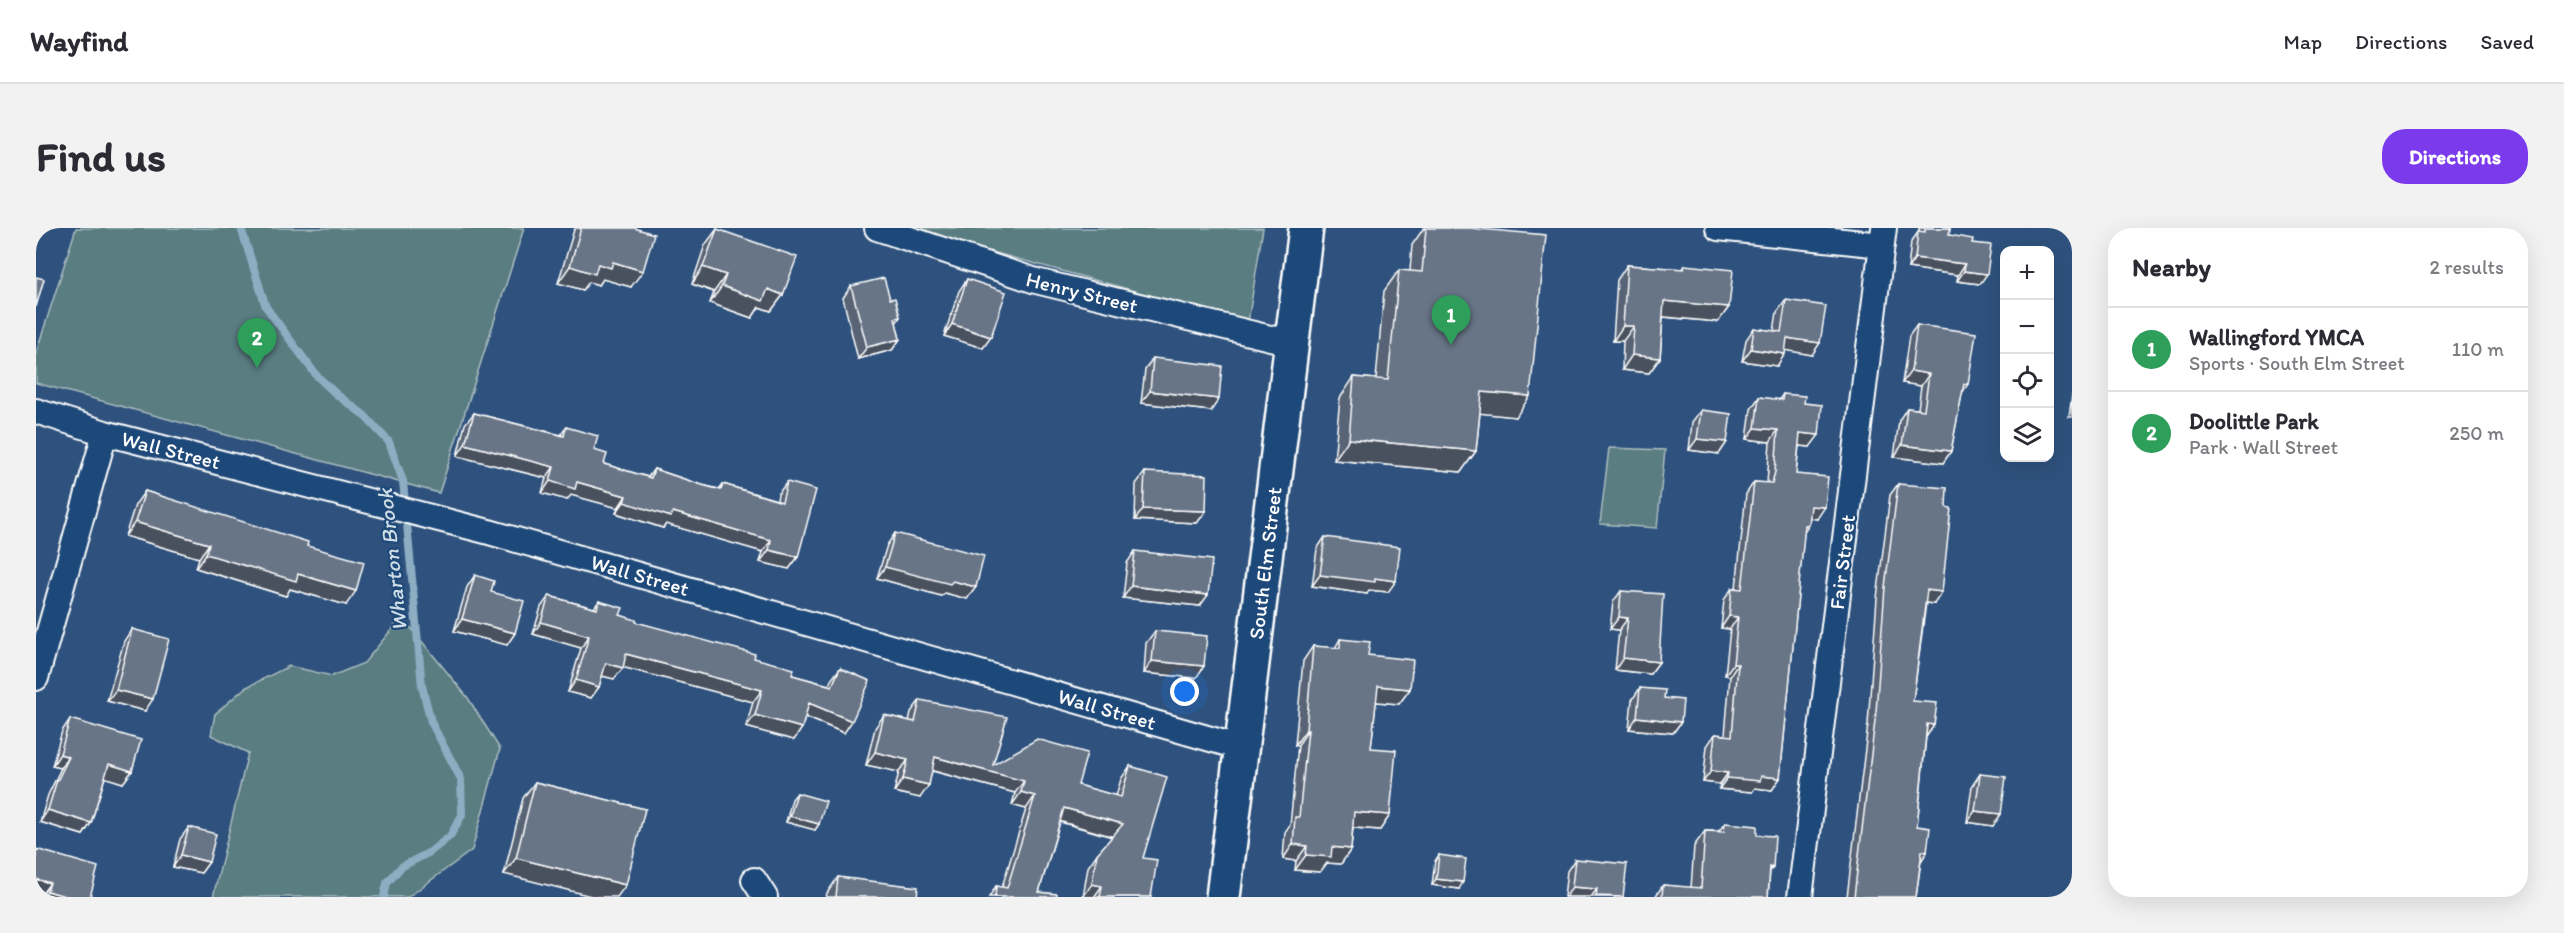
<!DOCTYPE html>
<meta charset="utf-8">
<style>
body{margin:0;font-family:Itim,sans-serif;background:#f2f2f3;color:#2b2b33}
.controls{position:absolute;right:18px;top:18px;display:grid;overflow:hidden;border-radius:12px;box-shadow:0 6px 24px #0002}
.controls button{width:54px;height:54px;display:grid;place-items:center;padding:0;border:0;border-bottom:2px solid #e1e1e2;background:#fff;color:#2b2b33;font:30px sans-serif}
.you{position:absolute;left:1149px;top:464px;width:21px;height:21px;margin:-15px;border:4px solid #fff;border-radius:50%;background:#1a73e8;box-shadow:0 0 0 9px #1a73e833}
.badge{display:grid;place-items:center;width:39px;height:39px;border-radius:50%;background:#7c3aed;color:#fff;font-size:20px;font-weight:700}
.pin{position:absolute;translate:-50% -50px;filter:drop-shadow(0 2px 3px #0008)}
.pin::after{content:'';position:absolute;top:32px;width:21px;height:18px;background:inherit;clip-path:polygon(0 0,100% 0,50% 100%)}
.list{margin:0;padding:0;list-style:none}
h2{display:flex;justify-content:space-between;align-items:center;height:78px;margin:0;padding:0 24px;font-size:26px}
h2 small{font-size:20px;font-weight:400;color:#7c7c81}
.list li{display:grid;grid-template-columns:39px 1fr auto;gap:18px;align-items:center;box-sizing:border-box;height:84px;padding:0 24px;border-top:2px solid #e1e1e2}
.list b{display:block;font-size:22px;white-space:nowrap}
.list p{margin:0;font-size:20px;white-space:nowrap;color:#7c7c81}
.list em{font-size:20px;font-style:normal;color:#7c7c81}
.icon{flex:none;width:33px;height:33px;fill:none;stroke:currentColor;stroke-width:2;stroke-linecap:round;stroke-linejoin:round}
.map{position:relative;flex:none;width:2036px;height:669px;overflow:hidden;border-radius:24px}
header{display:flex;align-items:center;gap:36px;box-sizing:border-box;height:84px;padding:0 30px;background:#fff;border-bottom:2px solid #e1e1e2}
header strong{font-size:28px}
nav{display:flex;gap:33px;margin-inline-start:auto;font-size:21px}
.intro{display:flex;align-items:center;justify-content:space-between;box-sizing:border-box;height:144px;padding:0 36px}
h1{margin:0;font-size:42px}
.button{padding:15px 27px;border-radius:24px;background:#7c3aed;color:#fff;font-size:21px;font-weight:700}
main{display:flex;gap:36px;padding:0 36px}
aside{flex:1;background:#fff;border-radius:24px;box-shadow:0 6px 24px #0002}
.map>svg:first-child{display:block}
.green{fill:#5a7d82;stroke:#acbec0;stroke-width:1.5}
.lines{fill:none;stroke-linecap:round;stroke-linejoin:round}
.stream{stroke:#8cadc2;stroke-width:8}
.minor-casing{stroke:#fff;stroke-width:28}
.secondary-casing{stroke:#fff;stroke-width:38}
.minor{stroke:#1f4a7a;stroke-width:24}
.secondary{stroke:#1f4a7a;stroke-width:33}
.wall{fill:#596474;stroke:#fff;stroke-width:1.5}
.shaded-wall{fill:#49515e;stroke:#fff;stroke-width:1.5}
.building{fill:#687487;stroke:#fff;stroke-width:1.5}
.labels{text-anchor:middle;dominant-baseline:central;stroke-width:4.5;stroke-linejoin:round;paint-order:stroke}
.street-label{font-size:21px;fill:#fff;stroke:#1f4a7a}
.water-label{font-size:22px;font-style:italic;fill:#cfdde6;stroke:#1f4a7a}
</style>
<header>
<strong>Wayfind</strong>
<nav><a>Map</a><a>Directions</a><a>Saved</a></nav>
</header>
<div class="intro"><h1>Find us</h1><a class="button">Directions</a></div>
<main>
<div class="map">
<svg width="2036" height="669" viewBox="0 0 2036 669">
<rect width="100%" height="100%" fill="#2e527d"/>
<filter id="ink" filterUnits="userSpaceOnUse"><feTurbulence type="fractalNoise" baseFrequency=".0167" numOctaves="2"/><feDisplacementMap in="SourceGraphic" scale="12" xChannelSelector="R" yChannelSelector="G"/><feConvolveMatrix kernelMatrix="1 2 1 2 8 2 1 2 1" color-interpolation-filters="sRGB"/></filter>
<g filter="url(#ink)">
<path class="green" d="M40 0H488L403 265 0 155V125Z
M880 0H1227L1212 94 920 14Z
M1573 220 1629 222 1621 300 1564 296Z
M366 389 432 470 464 521 436 622 372 669H177L212 525 175 507 179 486 209 460 253 438 296 448 328 435Z"/>
<g class="lines">
<path class="stream" d="M205 0 230 79 280 147 300 166 328 187 353 214 367 253 386 458 395 494 425 551 426 587 414 608 394 624 365 639 351 655 348 669"/>
<defs>
<path id="minor" d="M841 0 1000 53 1255 115
M1682 0 1846 17
M0 183 69 205 453 304 1206 520
M0 450 69 205
M718 652 729 669
M1764 669 1848 0"/>
<path id="secondary" d="M1187 669 1270 0"/>
</defs>
<use href="#minor" class="minor-casing"/>
<use href="#secondary" class="secondary-casing"/>
<use href="#minor" class="minor"/>
<use href="#secondary" class="secondary"/>
</g>
<path class="wall" d="M540 0H598L595 59 567 51 563 57 553 54 547 62 522 55 538 2Z
M1388 0H1433L1480 189 1444 185 1440 223 1425 244 1298 232 1304 170 1318 149 1340 151 1348 63 1363 42 1374 43 1376 17Z
M1883 0H1914L1913 7 1936 15 1944 56 1921 53 1922 47 1872 40 1875 14 1883 3Z
M681 1 747 67 735 83 723 79 716 90 674 75 678 64 656 56 669 17Z
M1591 37 1647 41 1649 37 1693 79 1682 94 1627 89 1624 130 1613 145 1586 142 1587 113H1577L1581 52Z
M931 51 955 109 947 120 908 108 923 63Z
M815 58 854 71 864 89 860 95 864 111 856 122 822 131 807 70Z
M1750 72 1776 127 1750 122 1741 138 1706 133 1710 112 1718 100 1738 103 1741 84Z
M1881 97 1926 166 1915 223 1907 235 1858 229 1863 192 1871 180 1882 181 1885 158 1866 155 1873 108Z
M1117 130 1175 183 1105 175 1109 142Z
M1747 166 1768 175 1774 219 1763 218 1760 246 1781 291 1774 290 1768 304 1744 550 1736 562 1719 560 1716 564 1683 561 1684 556 1667 554 1671 518 1679 506 1689 507 1694 448 1689 447 1694 401 1685 400 1688 372 1696 360H1700L1710 266 1718 254 1731 255 1734 214 1711 211 1715 181 1723 169 1743 172Z
M2036 167V189H2033Z
M1665 182 1691 214 1683 226 1653 222 1656 194Z
M438 185 525 207 530 199 558 222 568 236 612 249 618 241 666 257 683 261 687 256 741 272 742 266 751 254 762 329 753 341 724 334 727 324 630 296 627 300 580 285 582 280 535 267 531 272 506 265 510 250 421 228 429 196Z
M1109 244 1170 283 1161 295 1099 292 1100 256Z
M1862 256 1898 376 1890 375 1877 473 1898 497 1890 509 1881 598 1891 624 1885 633 1880 669H1811L1832 496 1841 370 1854 267Z
M109 263 271 318 310 377 254 361 250 368 160 340 163 330 89 308 99 277Z
M859 305 940 359 931 371 909 365 905 368 841 350 851 317Z
M1289 309 1352 364 1333 362 1331 366 1276 358 1281 321Z
M1099 323 1164 378 1087 370 1091 335Z
M439 347 455 364 479 405 471 417 418 403 431 359Z
M1585 363 1623 434 1614 446 1579 442 1583 402 1574 401 1577 374Z
M513 368 558 380 563 373 584 387 600 394 718 430 756 447 793 457 795 452 804 440 808 505 769 489 766 500 758 512 710 499 717 474 587 439 578 451 566 448 563 459 555 470 532 464 545 420 497 406 505 379Z
M96 401 109 483 71 473 88 413Z
M1119 403 1168 438 1160 450 1108 445 1110 415Z
M1304 411 1332 427 1374 461 1363 476 1340 474 1335 520 1354 587 1344 602 1317 600 1315 621 1305 636 1291 635 1284 644 1259 642 1260 633 1247 631 1249 604 1254 597 1262 517H1259L1267 433 1277 418 1299 420Z
M1604 460 1628 470 1645 494 1637 505 1593 501 1596 472Z
M884 472 957 537 1042 557 1080 568 1085 551 1094 538 1107 630 1115 669H1047L1052 639 1061 626 1076 609 1024 594 1003 664 1020 669H953L960 658 966 659 990 581 976 577 979 565 896 543 884 570 858 564 863 544 830 537 839 500 848 487 873 493 875 484Z
M34 491 96 543 87 555 69 549 55 595 47 607 4 594 12 567 25 540 16 538 26 503Z
M1944 546 1965 586 1957 598 1931 594 1936 558Z
M499 554 609 581 468 646 487 570Z
M761 565 783 596 779 602 750 594 756 571Z
M1689 595 1721 607 1737 640 1734 643 1732 669H1619L1627 657 1655 660 1658 618 1669 603H1683Z
M153 599 173 634 165 645 137 639 144 611Z
M0 621 54 669H5V667Z
M1403 627 1423 661 1396 657 1399 633Z
M1539 631 1587 669H1528L1531 643Z
M802 649 881 669H790L791 665Z"/>
<path class="shaded-wall" d="M1879 30 1929 36 1922 47 1872 40Z
M577 34 607 43 595 59 567 51 563 57 553 54 547 62 522 55 534 38Z
M667 39 690 47 678 64 656 56Z
M1928 43 1951 46 1944 56 1921 53Z
M686 58 732 61 747 67 735 83 723 79 716 90 674 75Z
M1628 73 1693 79 1682 94 1618 88Z
M916 96 955 109 947 120 908 108Z
M1587 98H1598L1587 113H1577Z
M1751 110 1784 115 1776 127 1743 121Z
M864 111 856 122 822 131 831 119Z
M1715 121 1749 126 1741 138 1706 133Z
M1596 127 1624 130 1613 145 1586 142Z
M1875 143 1893 146 1885 158 1866 155Z
M1928 156H1932L1924 168Z
M1114 163 1183 171 1175 183 1105 175Z
M1446 164 1494 168 1480 189 1431 184Z
M1719 200 1742 202 1734 214 1711 211Z
M1764 205 1783 207 1774 219 1756 217Z
M1313 211 1440 223 1425 244 1298 232Z
M1661 211 1691 214 1683 226 1653 222Z
M429 216 518 239 510 250 421 228Z
M1866 217 1915 223 1907 235 1858 229Z
M514 253 541 254 590 268 582 280 535 267 531 272 506 265Z
M588 274 637 284 735 312 727 324 630 296 627 300 580 285Z
M1775 278 1789 279 1781 291 1767 289Z
M1107 281 1170 283 1161 295 1099 292Z
M99 294 173 316 163 330 89 308Z
M1769 297H1773L1765 309Z
M733 322 762 329 753 341 724 334Z
M170 326 262 346 320 363 310 377 254 361 250 368 160 340Z
M849 339 917 353 940 359 931 371 909 365 905 368 841 350Z
M1284 347 1339 350 1360 353 1352 364 1333 362 1331 366 1276 358Z
M1095 358 1172 367 1164 378 1087 370Z
M1891 362 1906 364 1898 376 1883 374Z
M1693 388 1702 389 1694 401 1685 400Z
M1583 389 1592 390 1583 402 1574 401Z
M426 391 479 405 471 417 418 403Z
M505 394 553 408 545 420 497 406Z
M590 426 726 462 717 474 582 438Z
M1587 430 1623 434 1614 446 1579 442Z
M1116 433 1168 438 1160 450 1108 445Z
M570 435 587 440 578 451 562 447Z
M1697 436H1702L1694 448 1689 447Z
M540 452 563 459 555 470 532 464Z
M1342 458 1374 461 1363 476 1331 473Z
M80 462 117 471 109 483 71 473Z
M773 475 816 493 808 505 765 487Z
M719 487 766 500 758 512 710 499Z
M1601 489 1645 494 1637 505 1593 501Z
M1891 496 1898 497 1890 509Z
M1270 502H1272L1262 517H1259Z
M839 524 872 532 863 544 830 537Z
M24 526 33 529 25 540 16 538Z
M899 529 988 553 979 565 890 541Z
M73 536 96 543 87 555 64 548Z
M1675 543 1692 545 1684 556 1667 554Z
M1725 548 1744 550 1736 562 1719 560 1716 564 1683 561 1691 550Z
M867 551 893 557 884 570 858 564Z
M985 564 999 568 990 581 976 577Z
M1028 580 1087 596 1078 609 1019 592Z
M12 582 55 595 47 607 4 594Z
M1939 583 1965 586 1957 598 1931 594Z
M1318 584 1354 587 1344 602 1308 599Z
M754 588 783 596 779 602 750 594Z
M1257 616 1271 618 1260 633 1247 631Z
M1296 619 1315 621 1305 636 1291 635 1284 644 1259 642 1270 627Z
M1886 623 1891 624 1883 636Z
M145 627 173 634 165 645 137 639Z
M480 630 590 657 581 669H559L468 646Z
M0 651 14 655 5 667 0 665Z
M1400 651 1427 654 1423 661 1396 657Z
M1056 656 1066 658 1058 669H1047Z
M1536 659 1561 661 1555 669H1530Z
M11 663 33 669H7Z"/>
<path class="building" d="M545 0H598L618 6 607 43 577 34 575 40 562 36 559 46 534 38Z
M1390 0H1433L1510 7 1494 168 1446 164 1440 223 1313 211 1318 149 1352 152 1363 42 1386 44Z
M1889 0H1914L1913 7 1937 11 1936 15 1955 17 1951 46 1928 43 1929 36 1879 30 1882 3 1889 4Z
M681 1 761 29 747 67 732 61 727 73 686 58 690 47 667 39Z
M1591 37 1648 41 1649 37 1697 42 1693 79 1628 73 1624 130 1596 127 1598 98H1587Z
M0 49 8 51 0 79Z
M848 50 854 71 859 70 864 89 859 90 864 111 831 119 815 58Z
M931 51 970 64 955 109 916 96Z
M1750 72 1790 78 1784 115 1751 110 1749 126 1715 121 1718 100 1745 104Z
M1881 97 1940 105 1932 156H1928L1915 223 1866 217 1871 180 1888 182 1893 146 1875 143Z
M1117 130 1186 138 1183 171 1114 163Z
M1747 166 1769 168 1768 175 1786 177 1783 207 1764 205 1760 246 1792 249 1789 279 1775 278 1773 297H1769L1744 550 1725 548 1724 553 1691 550 1692 545 1675 543 1679 506 1696 508 1702 436H1697L1702 389 1693 388 1696 360 1706 361 1718 254 1736 255 1739 244 1742 202 1719 200 1723 169 1746 172Z
M1665 182 1695 186 1691 214 1661 211Z
M438 185 528 208 530 199 562 208 558 222 571 226 568 236 615 250 618 241 666 257 685 262 687 256 746 274 751 254 780 262 762 329 733 322 735 312 637 284 635 289 588 274 590 268 541 254 539 261 514 253 518 239 429 216Z
M1109 244 1171 247 1170 283 1107 281Z
M1862 256 1911 260 1910 279 1915 280 1906 364 1891 362 1877 473 1901 475 1898 497 1891 496 1881 598 1894 600 1891 624 1886 623 1880 669H1818L1840 484 1849 359Z
M109 263 272 314 271 318 328 334 320 363 262 346 260 353 170 326 173 316 99 294Z
M859 305 948 328 940 359 917 353 914 356 849 339Z
M1289 309 1364 319 1360 353 1339 350V354L1284 347Z
M1099 323 1176 332 1172 367 1095 358Z
M439 347 458 353 455 364 488 373 479 405 426 391Z
M1585 363 1627 366 1623 434 1587 430 1592 390 1583 389Z
M513 368 561 381 563 373 587 380 584 387 600 392V394L719 426 718 430 758 441 756 447 796 458 804 440 834 453 816 493 773 475 766 500 719 487 726 462 590 426 587 440 570 435 563 459 540 452 553 408 505 394Z
M96 401 133 411 117 471 80 462Z
M1119 403 1171 408 1168 438 1116 433Z
M1304 411 1334 414 1332 427 1377 432 1374 461 1342 458 1335 520 1360 522 1354 587 1318 584 1315 621 1296 619 1295 629 1270 627 1271 618 1257 616 1259 589H1263L1272 502H1270L1277 418 1304 420Z
M1604 460 1629 462 1628 470 1647 472 1645 494 1601 489Z
M884 472 971 489 957 537 1001 511 1051 525 1042 557 1085 569 1094 538 1131 549 1107 630 1121 632 1115 669H1064L1066 658 1056 656 1061 626 1087 596 1028 580 1003 664 1021 666 1020 669H959L960 658 971 660 999 568 985 564 988 553 899 529 893 557 867 551 872 532 839 524 848 487 879 494Z
M34 491 105 512 96 543 73 536 55 595 12 582 20 555 33 529 24 526Z
M1944 546 1970 549 1965 586 1939 583Z
M499 554 609 581 590 657 480 630Z
M761 565 790 573 783 596 754 588Z
M1689 595 1721 598V607L1739 608 1737 640 1734 639 1732 669H1626L1627 657 1665 660 1669 603 1688 604Z
M153 599 180 606 173 634 145 627Z
M0 621 62 639 54 669H33L11 663 14 655 0 651Z
M1403 627 1430 631 1427 654 1400 651Z
M1539 631 1591 636 1587 669 1560 668 1561 661 1536 659Z
M802 649 882 659 881 669H800Z"/>
</g>
<g class="labels">
<g class="street-label">
<text transform="translate(1046 64) rotate(14)">Henry Street</text>
<text transform="translate(135 222) rotate(14)">Wall Street</text>
<text transform="translate(1806 334) rotate(-83)">Fair Street</text>
<text transform="translate(1229 335) rotate(-83)">South Elm Street</text>
<text transform="translate(604 347) rotate(16)">Wall Street</text>
<text transform="translate(1071 481) rotate(16)">Wall Street</text>
</g>
<g class="water-label">
<text transform="translate(356 332) rotate(-96)">Wharton Brook</text>
</g>
</g>
</svg>
<div class="controls">
<button>+</button>
<button>−</button>
<button><svg class="icon" aria-label="locate" viewBox="0 0 24 24"><circle cx="12" cy="12" r="6"/><path d="M12 2v4M12 18v4M2 12h4M18 12h4"/></svg></button>
<button><svg class="icon" aria-label="layers" viewBox="0 0 24 24"><path d="M12 4l9 5-9 5-9-5zM3 14l9 5 9-5"/></svg></button>
</div>
<div class="you"></div>
<div class="pin badge" style="left:1415px;top:117px;background:#2e9e5b">1</div>
<div class="pin badge" style="left:221px;top:140px;background:#2e9e5b">2</div>
</div>
<aside>
<h2>Nearby<small>2 results</small></h2>
<ul class="list">
<li><span class="badge" style="background:#2e9e5b">1</span><div><b>Wallingford YMCA</b><p>Sports · South Elm Street</p></div><em>110 m</em></li>
<li><span class="badge" style="background:#2e9e5b">2</span><div><b>Doolittle Park</b><p>Park · Wall Street</p></div><em>250 m</em></li>
</ul>
</aside>
</main>
